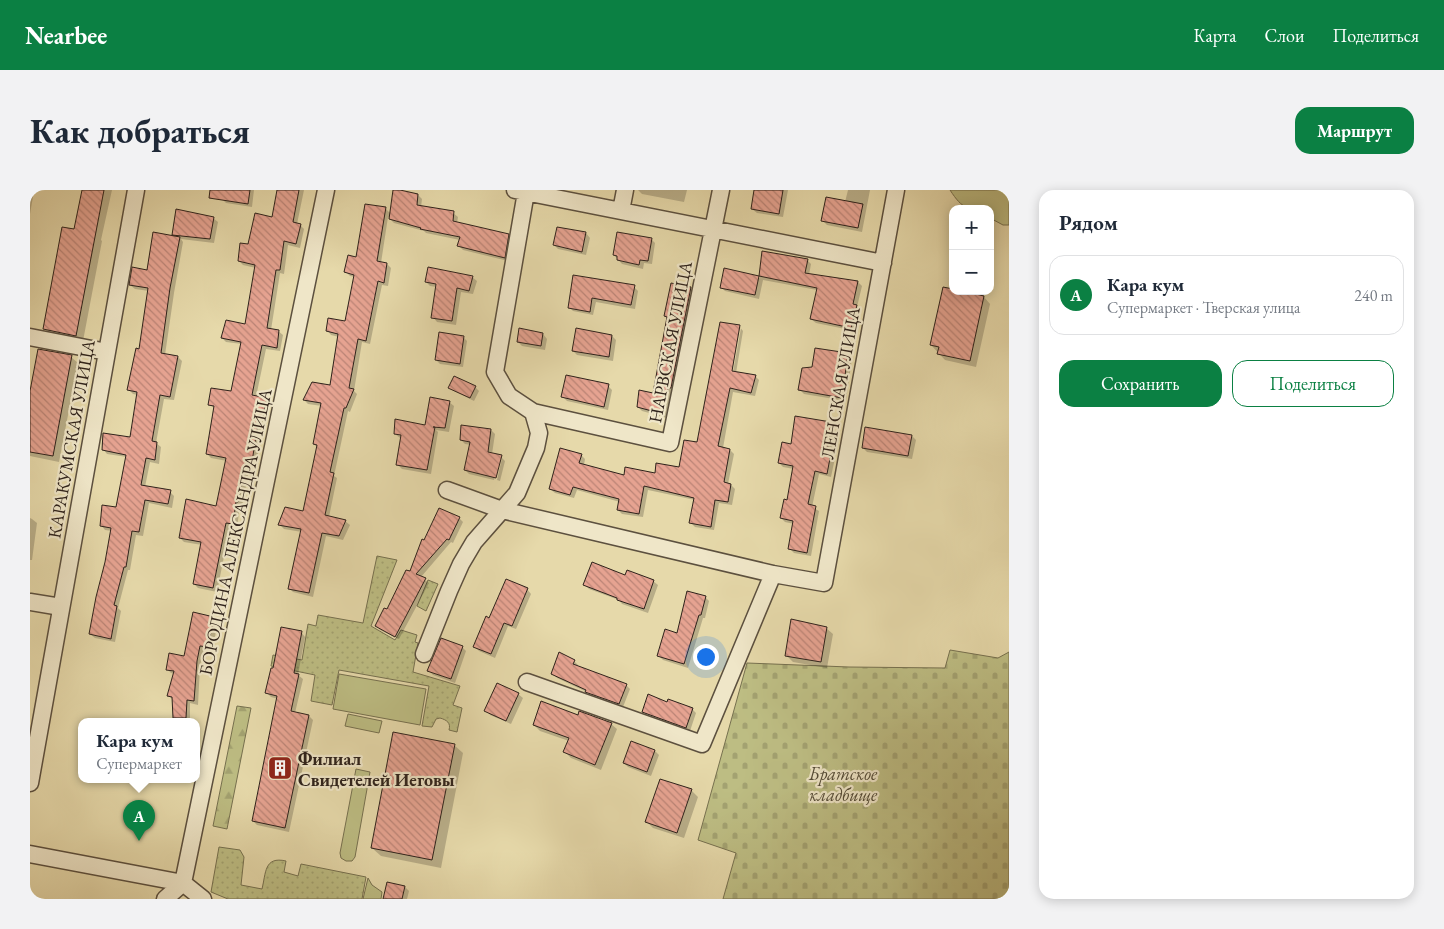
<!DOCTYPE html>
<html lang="ru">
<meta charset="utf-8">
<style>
body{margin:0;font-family:"EB Garamond",serif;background:#f2f2f3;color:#1f2937}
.controls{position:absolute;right:15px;top:15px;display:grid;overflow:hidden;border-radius:10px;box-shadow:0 2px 12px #0003}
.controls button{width:45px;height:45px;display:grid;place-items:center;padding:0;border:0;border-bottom:1px solid #e0e1e3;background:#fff;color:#1f2937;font:25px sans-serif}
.you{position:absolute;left:675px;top:466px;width:18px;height:18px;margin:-12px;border:4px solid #fff;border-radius:50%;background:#1a73e8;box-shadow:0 0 0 8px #1a73e833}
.badge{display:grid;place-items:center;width:32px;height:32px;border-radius:50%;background:#0b8043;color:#fff;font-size:16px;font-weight:700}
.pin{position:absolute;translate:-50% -41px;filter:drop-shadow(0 1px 2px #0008)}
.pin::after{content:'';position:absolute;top:26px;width:18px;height:15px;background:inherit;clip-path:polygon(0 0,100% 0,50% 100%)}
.popup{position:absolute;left:48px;top:528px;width:122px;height:65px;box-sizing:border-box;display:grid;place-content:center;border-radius:10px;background:#fff;filter:drop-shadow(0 1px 4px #0005);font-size:16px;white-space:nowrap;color:#747a83}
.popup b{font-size:19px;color:#1f2937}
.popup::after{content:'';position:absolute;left:50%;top:100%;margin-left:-10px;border:10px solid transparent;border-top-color:#fff}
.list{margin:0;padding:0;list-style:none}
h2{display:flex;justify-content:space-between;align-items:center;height:65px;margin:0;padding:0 20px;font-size:21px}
h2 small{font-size:16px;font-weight:400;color:#747a83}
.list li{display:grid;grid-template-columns:32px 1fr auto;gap:15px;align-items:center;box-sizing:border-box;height:80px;margin:0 10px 10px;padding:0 10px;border:1px solid #e0e1e3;border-radius:15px}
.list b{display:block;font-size:19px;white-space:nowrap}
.list p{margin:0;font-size:16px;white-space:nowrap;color:#747a83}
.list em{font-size:16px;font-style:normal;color:#747a83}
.actions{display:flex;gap:10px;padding:15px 20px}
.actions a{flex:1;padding:11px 0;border:1px solid #0b8043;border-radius:15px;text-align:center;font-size:18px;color:#0b8043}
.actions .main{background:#0b8043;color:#fff}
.map{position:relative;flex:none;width:979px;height:709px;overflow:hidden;border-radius:15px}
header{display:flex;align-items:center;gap:30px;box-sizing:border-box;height:70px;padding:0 25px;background:#0b8043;color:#fff}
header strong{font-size:24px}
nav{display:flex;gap:28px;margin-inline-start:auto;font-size:18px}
.intro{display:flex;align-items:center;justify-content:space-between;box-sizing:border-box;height:120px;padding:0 30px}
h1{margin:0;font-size:35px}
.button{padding:12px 22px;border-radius:15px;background:#0b8043;color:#fff;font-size:18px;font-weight:700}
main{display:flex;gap:30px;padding:0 30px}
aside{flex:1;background:#fff;border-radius:15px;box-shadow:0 2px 12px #0003}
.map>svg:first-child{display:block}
.grass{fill:url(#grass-dots);stroke:#76704f}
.forest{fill:url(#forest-firs);stroke:#76704f}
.cemetery{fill:url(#cemetery-stones);stroke:#76704f}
.garden{fill:#bdbd83;stroke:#76704f}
.shadow{fill:#0003;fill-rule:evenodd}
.building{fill:url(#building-back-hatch);stroke:#2e221b}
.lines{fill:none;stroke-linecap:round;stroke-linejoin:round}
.minor-casing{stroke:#5c503f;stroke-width:19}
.minor{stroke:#efe6c8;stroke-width:16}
.labels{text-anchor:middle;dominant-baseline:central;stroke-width:4.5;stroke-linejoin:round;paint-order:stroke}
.street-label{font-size:18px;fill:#2e221b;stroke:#efe6c8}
.poi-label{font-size:18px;font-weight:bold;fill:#2e221b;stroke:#efe6c8;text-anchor:start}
.park-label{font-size:18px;font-style:italic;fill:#524935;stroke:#efe6c8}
</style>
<header>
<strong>Nearbee</strong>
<nav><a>Карта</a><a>Слои</a><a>Поделиться</a></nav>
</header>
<div class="intro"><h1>Как добраться</h1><a class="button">Маршрут</a></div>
<main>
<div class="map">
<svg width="979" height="709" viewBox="0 0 979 709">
<defs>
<pattern id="grass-dots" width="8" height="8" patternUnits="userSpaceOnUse" patternTransform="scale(1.25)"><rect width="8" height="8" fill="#bdbd83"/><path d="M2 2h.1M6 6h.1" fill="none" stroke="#a3a271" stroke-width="1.8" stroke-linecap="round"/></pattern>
<pattern id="forest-firs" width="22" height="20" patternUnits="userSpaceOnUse" patternTransform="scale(1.25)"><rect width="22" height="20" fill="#bdbd83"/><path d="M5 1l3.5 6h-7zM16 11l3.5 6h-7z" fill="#a3a271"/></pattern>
<pattern id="cemetery-stones" width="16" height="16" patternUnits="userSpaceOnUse" patternTransform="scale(1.25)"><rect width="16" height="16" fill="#bdbd83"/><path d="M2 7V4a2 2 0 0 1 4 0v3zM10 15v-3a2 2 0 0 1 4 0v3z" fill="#a3a271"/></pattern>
<pattern id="building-back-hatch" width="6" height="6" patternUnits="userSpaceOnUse" patternTransform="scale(1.25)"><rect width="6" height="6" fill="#e6a391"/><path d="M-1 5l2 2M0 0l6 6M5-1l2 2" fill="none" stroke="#bb8476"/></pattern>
</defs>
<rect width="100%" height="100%" fill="#e6d9aa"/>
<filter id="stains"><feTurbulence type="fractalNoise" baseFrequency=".004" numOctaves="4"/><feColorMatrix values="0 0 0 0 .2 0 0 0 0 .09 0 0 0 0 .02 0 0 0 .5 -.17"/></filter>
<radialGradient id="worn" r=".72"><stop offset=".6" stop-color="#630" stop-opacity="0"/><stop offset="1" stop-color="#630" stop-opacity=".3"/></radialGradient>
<path class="grass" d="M347 366 367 370 341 436 365 450 371 440 387 445 385 452 388 453 383 482 430 496 423 515 432 518 427 542 419 540C421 533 417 530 410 528L406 529 402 537 392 536 399 496 309 480 302 515 281 511 285 485 241 476 243 465 272 470 278 434 286 436 288 425 333 433Z
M398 390 408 394 396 421 387 416Z
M189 657 210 660 214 667 211 695 232 699C236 683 234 666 256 671L254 682 268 686 271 674 336 687 332 709H198L181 702Z"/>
<path class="forest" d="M207 516 221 518 197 639 183 636Z"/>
<path class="cemetery" d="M920 460 968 468 979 462V709H693L706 663 668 650 717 473 819 477 915 478Z"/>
<path class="garden" d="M920 0H979V35H973L960 28V19C937 19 933 20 920 0Z
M309 484 396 499 390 535 303 519Z
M318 524 352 531 349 543 315 536Z
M326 579 340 582 325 667 322 671H316L311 668 310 663Z
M338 688 342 695 352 702 351 709H333Z"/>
<path class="shadow" d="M0 0 4 1 0 24Z
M54 0H82L71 50 72 51 53 151 21 145 14 139 45 41Z
M193 0H224L222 17 196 13 192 9Z
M248 0H274L267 34 270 35 274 39 270 58 258 55 254 84 250 83 241 140 248 141 253 145 250 161 236 159 226 207 236 209 240 213 237 230 233 229 226 276 220 275 212 316 210 315 207 338 200 336 187 402 168 398 164 394 172 355 154 352 150 348 187 317 197 271 181 268 177 264 185 219 179 214 202 203 212 154 196 152 192 148 216 135 226 78 213 75 209 71 219 56 243 28Z
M608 0H657L654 12 612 4Z
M726 0H758L753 27 727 23 722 19Z
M818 0H840L832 42 797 35 793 31 815 12Z
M388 5 392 9 391 17 423 23 428 27 427 33 478 45 482 49 478 71 433 60 429 56 430 50 396 43 394 41 364 33 358 27 351 73 357 74 361 78 358 96 352 95 340 154 332 152 324 201 327 204 320 222 318 221 304 286 307 288 299 327 315 331 320 335 313 350 296 346 283 407 263 402 259 398 272 342 254 339 250 335 274 322 287 257 284 254 292 216 278 214 274 210 301 196 309 147 301 145 297 140 316 133 325 87 320 86 316 82 327 68 355 18 361 24Z
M147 21 183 28 188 32 184 53 151 49 153 52 144 103 135 165 148 167 152 171 144 210 134 209 126 253 131 257 129 274 120 272 115 297 140 302 144 306 142 318 119 313 113 346 106 345 100 380H98L88 418 91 421 85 452 65 448 60 444 82 341 75 340 71 335 87 318 97 267 77 264 73 259 101 249 108 205 103 204 99 200 110 160 119 101 105 99 100 95 118 81 143 47Z
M528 39 556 43 560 48 556 65 528 59 524 55Z
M621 49 625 53 622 74 614 73 613 79 592 74 584 65Z
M733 63 777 70 781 74 779 85 828 92 832 96 827 117 830 120 825 141 786 133 781 129 787 100 733 90 729 109 695 101 691 97 695 80 730 88Z
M442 87 447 91 443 104 431 102 426 135 407 132 403 127 407 97 400 96 396 92Z
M544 87 604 97 608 101 605 119 566 112 563 125 543 121 539 117Z
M661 98 665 102 645 202 642 201 637 228 612 221 608 217 624 204 638 128 635 126Z
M923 101 954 107 960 114 946 177 915 170 901 155Z
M691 133 709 136 713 141 706 183 725 186 729 190 725 206 703 202 693 258 700 260 704 264 698 294 701 295 705 299 702 315 689 313 684 340 665 337 661 333 665 310 618 300 613 327 592 324 588 320 590 312 547 300 544 308 525 303 520 299 531 260 551 265 555 269 554 275 595 286 596 279 626 284 628 274 650 278 655 251 668 254ZM708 138H711L702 187H699Z
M513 144 517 149 515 160 492 156 488 152Z
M582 146 586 150 583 171 547 165 543 161Z
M433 147 437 151 433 177 410 174 406 170Z
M786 160 818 164 822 168 816 211 774 204 770 200 783 179Z
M41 167 48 173 29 272 0 266V208Z
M578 196 582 200 578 220 537 211 533 207Z
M420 197H445L449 201 444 211 424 201Z
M419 212 424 216 419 242 406 240 408 242 401 284 372 279 368 275 372 248H370L365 244 396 236Z
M800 233 805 238 801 264 805 268 801 287 789 284 782 317 789 321 781 366 764 363 760 359 764 334 755 332 751 328 758 311 764 279 753 277 749 273 762 256Z
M461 240 465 244 462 264 472 268H470L464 290 439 284 435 280 441 255 435 254 431 250Z
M882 246 886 250 882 269 837 262 833 258Z
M472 268 475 271 470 291 467 290Z
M410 319 429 328 433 332 423 353 421 352 391 387 399 393 369 449 350 440 347 436 381 383Z
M0 328 2 329 7 333 2 370H0Z
M596 387 623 391 628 395 618 423 592 414 589 410 559 399 555 395Z
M497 399 501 404 486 439 478 436 465 468 449 461 445 457 460 429Z
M675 407 679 411 675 428H673L658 478 633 470 629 466 648 445Z
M184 428 188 432 182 461 174 459 170 476 168 515 160 513V531L148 532 144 528 143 510 139 506 145 484 141 483 137 479 155 467Z
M796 438 803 444 797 478 763 472 756 465Z
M271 442 275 447 268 485 273 489 265 523 279 526 283 530 259 642 227 635 223 631 248 509 241 507 237 503 244 480Z
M432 457 436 461 425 493 403 485 399 481Z
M544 471 548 475 547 477 596 495 600 499 593 517 561 506 557 502 527 488 523 484Z
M468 495 488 504 493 508 481 534 460 525 456 520Z
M662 519 666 523 660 541 617 526 613 522Z
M548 526 581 534 587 539 571 580 541 568 535 562 539 551 510 541 504 535Z
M424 555 433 563 411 678 351 666 342 658Z
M625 561 629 565 621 586 598 577 594 573Z
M661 600 668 607 654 648 623 638 617 632Z
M375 697 379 701 377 709H355Z"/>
<path class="building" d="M52 0H74L46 146 13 139 32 37 44 39Z
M180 0H220L218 14 179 8Z
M247 0H269L263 32 271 34 266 54 254 51 250 80H246L237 138 249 140 247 158 232 155 222 205 237 208 233 226H229L222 272 216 271 208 312H206L203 334 196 333 183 398 163 394 171 352 149 348 156 309 186 316 196 268 176 264 184 216 178 215 181 198 201 201 211 152 191 148 196 130 215 134 225 75 208 71 210 53 218 54 225 23 242 27Z
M363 0H370L388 4 387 15 424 21 423 31 479 44 475 68 427 56 430 47 390 39 391 38 359 29Z
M724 0H753L749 24 721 19Z
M796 7 833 14 828 38 791 31Z
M335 14 356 17 347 71 357 73 354 93 348 91 336 151 328 149 319 198 324 199 316 218H314L300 282 304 283 295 325 316 330 309 346 292 343 279 403 258 399 271 339 248 335 255 317 273 321 287 255 283 254 291 213 273 210 282 192 300 195 308 144 296 141 298 128 315 131 324 85 314 82 318 65 326 67Z
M146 19 184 27 180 49 142 45Z
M527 37 556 42 552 62 523 55Z
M123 42 150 47 140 98 131 163 148 166 140 207 130 205 122 251 127 252 125 270 116 268 111 295 141 300 138 314 115 310 109 342 102 341 96 377H94L84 415 87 416 81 449 59 444 66 407 75 372 81 338 70 336 72 315 86 317 96 265 72 260 73 243 100 247 107 202 97 200 106 158 109 159 118 98 99 95 102 77 117 80Z
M587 42 622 48 618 71 610 70 609 75 587 70V66L583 65Z
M732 61 778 69 775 83 828 91 823 114 827 115 821 138 780 129 787 98 729 86Z
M398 77 443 86 439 101 427 98 422 131 401 128 406 94 395 92Z
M694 78 729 86 725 105 690 98Z
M543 85 605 95 601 115 562 108 560 122 538 118Z
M641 93 661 97 641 198H638L633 224 607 217 609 200 623 203 637 127 634 126Z
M913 97 923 99V101H933L954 106 940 171 907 164 909 157 900 155Z
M690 132 710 135 702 181 726 185 721 203 700 198 688 256 700 259 694 292 701 294 698 312 685 310 681 337 659 333 664 308 614 296 609 324 587 320 589 309 543 297 540 305 519 299 530 258 552 264 549 273 594 285 595 277 625 283 626 273 649 277 654 250 667 252Z
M489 138 513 143 511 156 487 152Z
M546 138 582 145 579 167 542 161Z
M409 142 434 146 430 174 405 170Z
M785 158 818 163 812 208 768 200 772 178 782 177Z
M8 159 42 165 23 266 0 262V201Z
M536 185 579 194 574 217 531 207Z
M424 186 446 196 440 208 418 198Z
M400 207 420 211 415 238 403 237H405L397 280 366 275 371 245 364 244 365 229 395 235Z
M765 226 801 232 797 262 801 263 797 284 785 281 778 314 786 316 777 363 758 359 763 331 750 328 754 309 757 310 763 276 748 273 752 252 761 254Z
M431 235 461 239 458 262 472 265 466 288 434 280 440 252 430 250Z
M835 237 882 245 878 266 832 258Z
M409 318 430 327 419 350 417 349 386 384 396 388 365 447 345 436 354 418 357 419 376 380 380 381 392 349 394 350Z
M562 372 595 385 597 380 624 390 614 419 587 410V408L553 395Z
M476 389 498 398 482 436 474 433 461 464 443 457 456 426 459 428Z
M657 401 676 406 671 425H669L654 474 627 466 635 439 647 443Z
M163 422 184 427 178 457 170 456 167 471 164 511 157 510 156 528H143L142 507 137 506 144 481 136 480 139 463 154 466Z
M761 429 797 437 791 472 755 466Z
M251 437 272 441 264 483 269 484 261 521 279 525 255 638 222 631 247 506 235 503 241 478H243Z
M411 448 433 456 421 489 397 481Z
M529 462 545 470 543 474 597 494 589 514 555 502 556 500 521 484Z
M467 493 489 503 476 531 454 521Z
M618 504 637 512 638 509 663 518 656 538 612 522Z
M511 511 548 525 549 521 582 533 565 575 533 562 539 548 503 535Z
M363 542 425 554 402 670 341 658Z
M601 551 625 560 617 582 593 573Z
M630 589 662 599 647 643 615 632Z
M357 692 375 696 372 709H353Z"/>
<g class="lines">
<defs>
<path id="minor" d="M485 0 853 73
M496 2 465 182 479 206 503 222 640 253 691 0
M591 21 595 0
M0 147 77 162
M417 300 472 320 743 384 794 393 866 0
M0 412 31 417
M394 464 419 401 431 374 444 352 487 303 506 258 509 243 503 222
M497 492 672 554 743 384
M0 593 106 0
M0 664 153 693 173 709
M153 693 296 0
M135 709 153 693"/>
</defs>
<use href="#minor" class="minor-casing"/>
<use href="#minor" class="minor"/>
</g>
<defs>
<symbol id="building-square" viewBox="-11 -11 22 22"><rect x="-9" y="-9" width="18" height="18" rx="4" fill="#8f2418" stroke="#efe6c8"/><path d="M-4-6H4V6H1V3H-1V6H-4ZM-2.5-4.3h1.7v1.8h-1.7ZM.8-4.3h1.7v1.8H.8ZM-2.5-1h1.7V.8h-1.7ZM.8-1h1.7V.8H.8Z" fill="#fff"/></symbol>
</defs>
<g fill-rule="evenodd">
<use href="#building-square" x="236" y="564" width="28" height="28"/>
</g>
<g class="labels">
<g class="street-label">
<text transform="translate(640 152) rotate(-79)">НАРВСКАЯ УЛИЦА</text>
<text transform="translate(810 193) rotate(-80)">ЛЕНСКАЯ УЛИЦА</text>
<text transform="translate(41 249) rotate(-80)">КАРАКУМСКАЯ УЛИЦА</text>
<text transform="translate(205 342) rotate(-78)">БОРОДИНА АЛЕКСАНДРА УЛИЦА</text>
</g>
<g class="poi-label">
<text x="268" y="568">Филиал<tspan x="268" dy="21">Свидетелей Иеговы</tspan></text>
</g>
<g class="park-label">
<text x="813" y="583">Братское<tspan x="813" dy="21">кладбище</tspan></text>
</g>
</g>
<rect width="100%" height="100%" filter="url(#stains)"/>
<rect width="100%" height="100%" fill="url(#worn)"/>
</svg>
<div class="controls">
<button>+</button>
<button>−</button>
</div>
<div class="you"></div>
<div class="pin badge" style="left:109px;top:651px">A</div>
<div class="popup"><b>Кара кум</b>Супермаркет</div>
</div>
<aside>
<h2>Рядом<small></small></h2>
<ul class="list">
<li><span class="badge">A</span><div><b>Кара кум</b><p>Супермаркет · Тверская улица</p></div><em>240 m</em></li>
</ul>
<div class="actions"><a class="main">Сохранить</a><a>Поделиться</a></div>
</aside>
</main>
